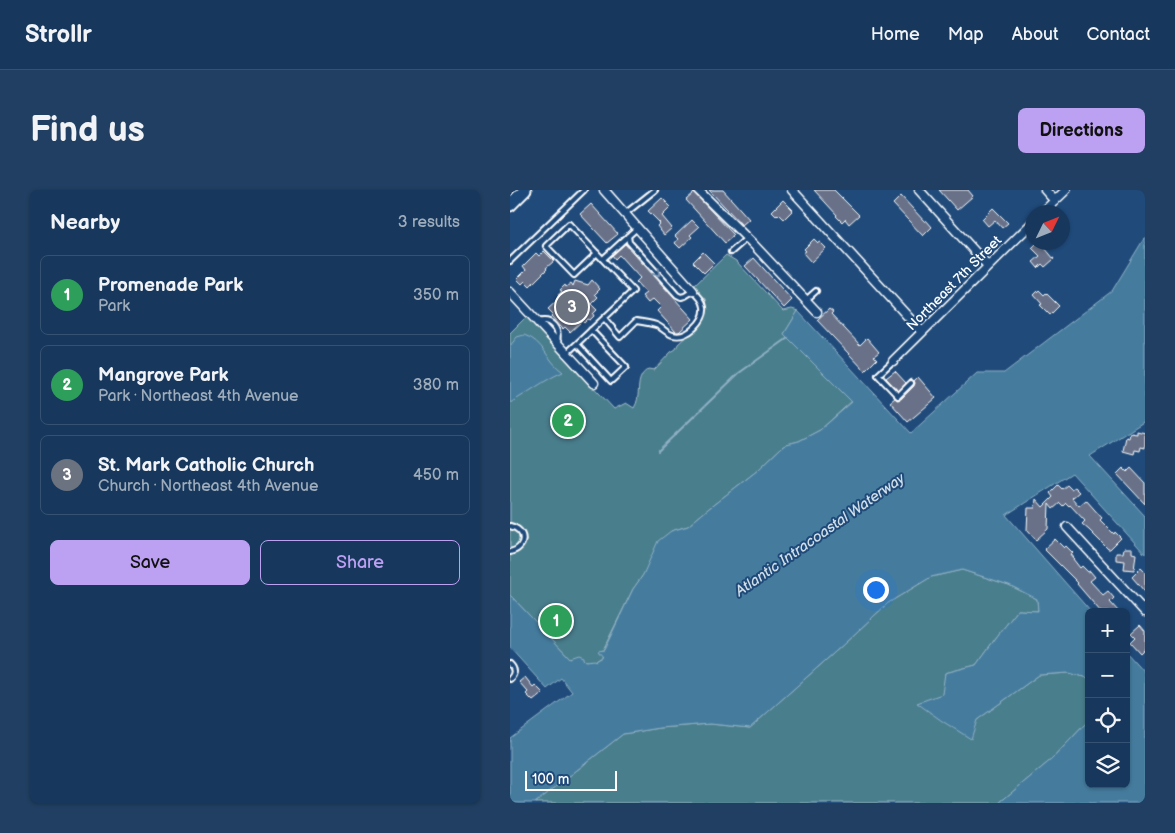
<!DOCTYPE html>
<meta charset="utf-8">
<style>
body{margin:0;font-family:"Balsamiq Sans",sans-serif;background:#203f62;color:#f1f3f6}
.controls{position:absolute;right:15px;bottom:15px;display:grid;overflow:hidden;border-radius:8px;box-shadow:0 1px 4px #0004}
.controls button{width:45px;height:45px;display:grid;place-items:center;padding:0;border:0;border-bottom:1px solid #365272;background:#17385c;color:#f1f3f6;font:25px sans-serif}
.compass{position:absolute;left:515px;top:15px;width:45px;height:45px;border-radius:50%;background:#17385c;box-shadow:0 1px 4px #0004;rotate:47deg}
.scale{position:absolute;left:15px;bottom:12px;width:92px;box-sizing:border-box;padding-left:5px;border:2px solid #fff;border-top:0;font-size:14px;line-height:18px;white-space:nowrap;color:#fff;-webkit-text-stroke:4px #1f4a7a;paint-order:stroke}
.you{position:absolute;left:365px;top:399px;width:18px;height:18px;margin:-12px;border:4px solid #fff;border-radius:50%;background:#1a73e8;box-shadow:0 0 0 8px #1a73e833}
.badge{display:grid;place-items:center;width:32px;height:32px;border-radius:50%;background:#bca0f2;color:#fff;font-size:16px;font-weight:700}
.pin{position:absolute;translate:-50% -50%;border:2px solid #fff;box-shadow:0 1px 5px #0006}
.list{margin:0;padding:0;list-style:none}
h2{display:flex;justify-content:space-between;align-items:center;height:65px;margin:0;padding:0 20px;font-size:21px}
h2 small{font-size:16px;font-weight:400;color:#9eacbb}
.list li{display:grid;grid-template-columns:32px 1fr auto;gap:15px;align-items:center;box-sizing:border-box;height:80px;margin:0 10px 10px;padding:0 10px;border:1px solid #365272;border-radius:8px}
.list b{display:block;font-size:19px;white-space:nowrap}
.list p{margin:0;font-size:16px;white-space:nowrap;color:#9eacbb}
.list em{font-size:16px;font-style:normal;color:#9eacbb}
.actions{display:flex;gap:10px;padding:15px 20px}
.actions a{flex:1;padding:11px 0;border:1px solid #bca0f2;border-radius:8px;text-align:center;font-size:18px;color:#bca0f2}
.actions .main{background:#bca0f2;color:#111}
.icon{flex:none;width:28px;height:28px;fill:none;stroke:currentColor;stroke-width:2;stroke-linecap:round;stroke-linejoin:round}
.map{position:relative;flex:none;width:635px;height:613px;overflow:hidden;border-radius:8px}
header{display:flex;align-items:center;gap:30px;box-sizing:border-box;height:70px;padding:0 25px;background:#17385c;border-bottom:1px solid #365272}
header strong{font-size:24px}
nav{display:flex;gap:28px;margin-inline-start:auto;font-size:18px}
.intro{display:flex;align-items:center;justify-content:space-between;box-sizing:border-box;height:120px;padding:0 30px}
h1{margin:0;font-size:35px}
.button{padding:12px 22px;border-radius:8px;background:#bca0f2;color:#111;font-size:18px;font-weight:700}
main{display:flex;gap:30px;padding:0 30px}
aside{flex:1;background:#17385c;border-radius:8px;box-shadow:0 1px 4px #0004}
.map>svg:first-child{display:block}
.green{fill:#497e8d;stroke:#a4bec6}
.water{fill:#447c9e;stroke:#8fb0c5}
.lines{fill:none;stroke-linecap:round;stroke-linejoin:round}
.stream{stroke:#8fb0c5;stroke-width:2}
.building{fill:#687188;stroke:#fff}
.lane-casing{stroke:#fff;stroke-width:8}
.street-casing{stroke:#fff;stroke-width:11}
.primary-casing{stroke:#fff;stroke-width:15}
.lane{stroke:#1f4a7a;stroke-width:4}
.street{stroke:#1f4a7a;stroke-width:8}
.primary{stroke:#1f4a7a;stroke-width:11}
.oneway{stroke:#7992af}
.labels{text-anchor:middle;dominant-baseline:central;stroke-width:4;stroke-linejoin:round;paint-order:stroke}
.street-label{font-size:14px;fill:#fff;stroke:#1f4a7a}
.water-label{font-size:15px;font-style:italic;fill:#d0dee7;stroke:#1f4a7a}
</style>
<header>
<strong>Strollr</strong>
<nav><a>Home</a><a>Map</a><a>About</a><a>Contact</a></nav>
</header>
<div class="intro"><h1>Find us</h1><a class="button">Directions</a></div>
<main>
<aside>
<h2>Nearby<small>3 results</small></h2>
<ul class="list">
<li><span class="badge" style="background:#2e9e5b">1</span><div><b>Promenade Park</b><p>Park</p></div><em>350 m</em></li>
<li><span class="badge" style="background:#2e9e5b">2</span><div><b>Mangrove Park</b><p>Park · Northeast 4th Avenue</p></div><em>380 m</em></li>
<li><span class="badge" style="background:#6b7280">3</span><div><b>St. Mark Catholic Church</b><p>Church · Northeast 4th Avenue</p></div><em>450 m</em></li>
</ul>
<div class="actions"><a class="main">Save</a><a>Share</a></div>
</aside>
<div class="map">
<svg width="635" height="613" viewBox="0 0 635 613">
<rect width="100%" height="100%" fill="#1f4a7a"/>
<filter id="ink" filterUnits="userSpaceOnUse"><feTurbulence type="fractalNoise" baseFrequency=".02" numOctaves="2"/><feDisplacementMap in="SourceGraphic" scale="10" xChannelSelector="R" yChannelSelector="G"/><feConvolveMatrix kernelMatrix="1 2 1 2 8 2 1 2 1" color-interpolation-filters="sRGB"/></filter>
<g filter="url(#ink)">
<path class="green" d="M216 65 226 71 273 121 282 119 288 121 274 144 342 211 310 240 289 251 277 254 272 257 248 280 198 319 178 336 161 341 133 385 123 399 93 460 92 461 93 466C92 467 86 471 86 471 76 474 70 465 60 468L0 405V366L4 362 0 358V143L17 126 104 219 116 213 124 218C131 207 126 195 132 185 133 183 136 181 138 179L144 180 161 162 166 159 168 154 194 130 197 122 196 109 184 96Z
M452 380 499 395 527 409 528 421 508 420 488 445 466 475 435 483 433 504 408 513 467 530 529 485 559 483 579 488V530L542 569 489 613H25L113 544 150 538 200 534 240 538 335 453 378 413 421 387Z"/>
<path class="water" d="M635 47V231L580 266 635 326V364L562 283 496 325 581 422H579V488L559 483 529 485 467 530 461 549 432 531 407 513 432 504 435 483 466 475 488 445 508 420 528 421 527 409 499 395 452 380 421 387 378 413 335 453 240 538 200 534 150 538 113 544 25 613H0V548L62 502 51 488 37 499 0 458V405L60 468 69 465 74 467V469L76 471 85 470 86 471 93 467 88 461 94 460 123 399 133 385 148 351 161 341 178 336 198 319 248 280 272 257 277 254 289 251 310 240 342 212 274 144 288 121 401 243 467 183H494L602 101Z
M14 145C34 151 36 170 53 182 34 190 18 203 0 213V156L7 147Z
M616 462 635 483V613H489L542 569 579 530V594H616Z"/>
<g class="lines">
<path class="stream" d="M148 261 229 183 278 148"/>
</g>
<path class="building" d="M199 0H213L239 29 232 35Z
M304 0H324L349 25 339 34 335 29 332 32 326 26 327 25Z
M429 0H458L463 6 447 20Z
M184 3 224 45 215 53 176 10Z
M391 6 415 32 416 30 422 37 413 46 383 14Z
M152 8 161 17 152 26 162 38 154 45 147 36 150 33 138 21Z
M273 10 283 20 274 29 269 24 267 26 262 21Z
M81 14 108 44 97 53 70 24Z
M483 18 498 33 492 38 485 30 478 36 472 29Z
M182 30 189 37 180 45 182 47 170 58 165 53 168 49 165 46Z
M304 49 308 53 310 52 316 58 301 72 293 63 296 61 294 59Z
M528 52H530L544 69 535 77 532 74 528 78 523 72 530 66 522 58Z
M115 54 183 129 169 142H166L147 121 151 117 143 109 138 113 132 106 136 103 126 92 130 88 109 65 105 69 102 65Z
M34 61 44 71 36 78 37 79 20 96 15 91 12 94 7 89 16 80 13 76 26 63 29 66Z
M193 62 204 73 194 83 183 72Z
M244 68 282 110 274 118 235 76Z
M82 90 90 99 85 104 88 107 81 114 87 120 83 124 84 126 80 130 78 129 74 133 72 131 60 142 55 137 53 139 41 126 43 124 38 119 50 108 48 105 52 101 50 100 55 95 56 97 61 93 63 96 65 91 78 95Z
M529 100 534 105 536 103 549 116 540 125 530 115 532 114 524 105Z
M319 119 323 122 321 124 350 155 357 148 369 162 364 166 367 169 355 181 307 130Z
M385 181 396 193 388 201 376 188Z
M408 187 426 208 398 232 380 212 385 208 387 210 391 209 404 196 405 193 404 191Z
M627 241 635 243V258L631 257 630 261 625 260 624 264 613 261 616 247 619 248 620 243 627 244Z
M613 278 617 282 621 278 635 293V314L607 284Z
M548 295 552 299 557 295 561 299 564 297 569 302 562 308 569 316 576 310 592 328 590 330 604 344 605 342 611 348 600 359H598L579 340 572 334 575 331 560 315 559 316 556 313 553 316 550 313 543 319 539 314 538 339 526 350 517 340 518 318H525L526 309 533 317 543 307 540 303Z
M545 349 554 358 556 356 563 363 561 364 564 368 563 369 570 378 572 376 578 382 580 381 585 387 580 391 593 405 598 401 604 408 600 412 609 422H591L567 394 568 393 534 359Z
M614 358H622V363L626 364 624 380 614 379 615 371 606 370V363H613Z
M631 378 635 382V402L622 387Z
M630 435 635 441V458L630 463 620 452 625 447 621 443Z
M15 487 23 497 25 495 33 503 23 511 16 504 18 502 9 492Z"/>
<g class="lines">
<defs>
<path id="lane" d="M116 23 145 0
M221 62 237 48
M93 69 127 38
M0 71 74 0
M296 110 306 101
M94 128 110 147 126 131C133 132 140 133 146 135 152 137 157 144 163 145 177 149 196 131 194 117 193 110 188 105 183 101L175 106 171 107 167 105 119 52 118 46
M28 132C42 128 50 139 47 152
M67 154 101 191 116 177 81 140
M57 163 123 101 59 34 36 56 64 85 87 63
M383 171 368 185 388 206 401 193
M0 336C17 340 17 358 0 362
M0 474C5 479 5 484 0 489"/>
<path id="street" d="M94 0 183 101
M188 0 244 55 307 122
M282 0 412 142
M409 0 478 76
M535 0 545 11
M533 22 556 0
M0 102 84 193
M383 171 522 33
M557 337 635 422"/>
<path id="primary" d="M0 15 15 0"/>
</defs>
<use href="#lane" class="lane-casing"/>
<use href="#street" class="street-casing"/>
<use href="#primary" class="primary-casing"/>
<use href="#lane" class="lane"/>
<use href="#street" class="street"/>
<use href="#primary" class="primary"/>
</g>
<defs><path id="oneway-chevron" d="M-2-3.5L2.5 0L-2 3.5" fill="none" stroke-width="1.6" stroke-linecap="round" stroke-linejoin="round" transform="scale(1.25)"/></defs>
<use class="oneway" href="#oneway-chevron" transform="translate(147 83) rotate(48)"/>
</g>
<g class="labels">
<g class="street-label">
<text transform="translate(444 93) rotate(-45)">Northeast 7th Street</text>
</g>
<g class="water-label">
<text transform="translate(310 345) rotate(-35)">Atlantic Intracoastal Waterway</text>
</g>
</g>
</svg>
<div class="controls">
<button>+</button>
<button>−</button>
<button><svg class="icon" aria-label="locate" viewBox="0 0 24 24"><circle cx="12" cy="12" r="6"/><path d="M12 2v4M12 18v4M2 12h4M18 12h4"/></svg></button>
<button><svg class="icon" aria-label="layers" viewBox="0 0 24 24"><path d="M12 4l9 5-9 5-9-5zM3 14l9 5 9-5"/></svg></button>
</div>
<svg class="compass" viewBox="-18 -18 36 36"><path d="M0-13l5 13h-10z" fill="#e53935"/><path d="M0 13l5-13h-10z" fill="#9eacbb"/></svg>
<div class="scale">100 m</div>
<div class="you"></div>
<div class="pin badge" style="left:46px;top:431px;background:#2e9e5b">1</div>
<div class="pin badge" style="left:58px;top:231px;background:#2e9e5b">2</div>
<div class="pin badge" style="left:62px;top:117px;background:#6b7280">3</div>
</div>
</main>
